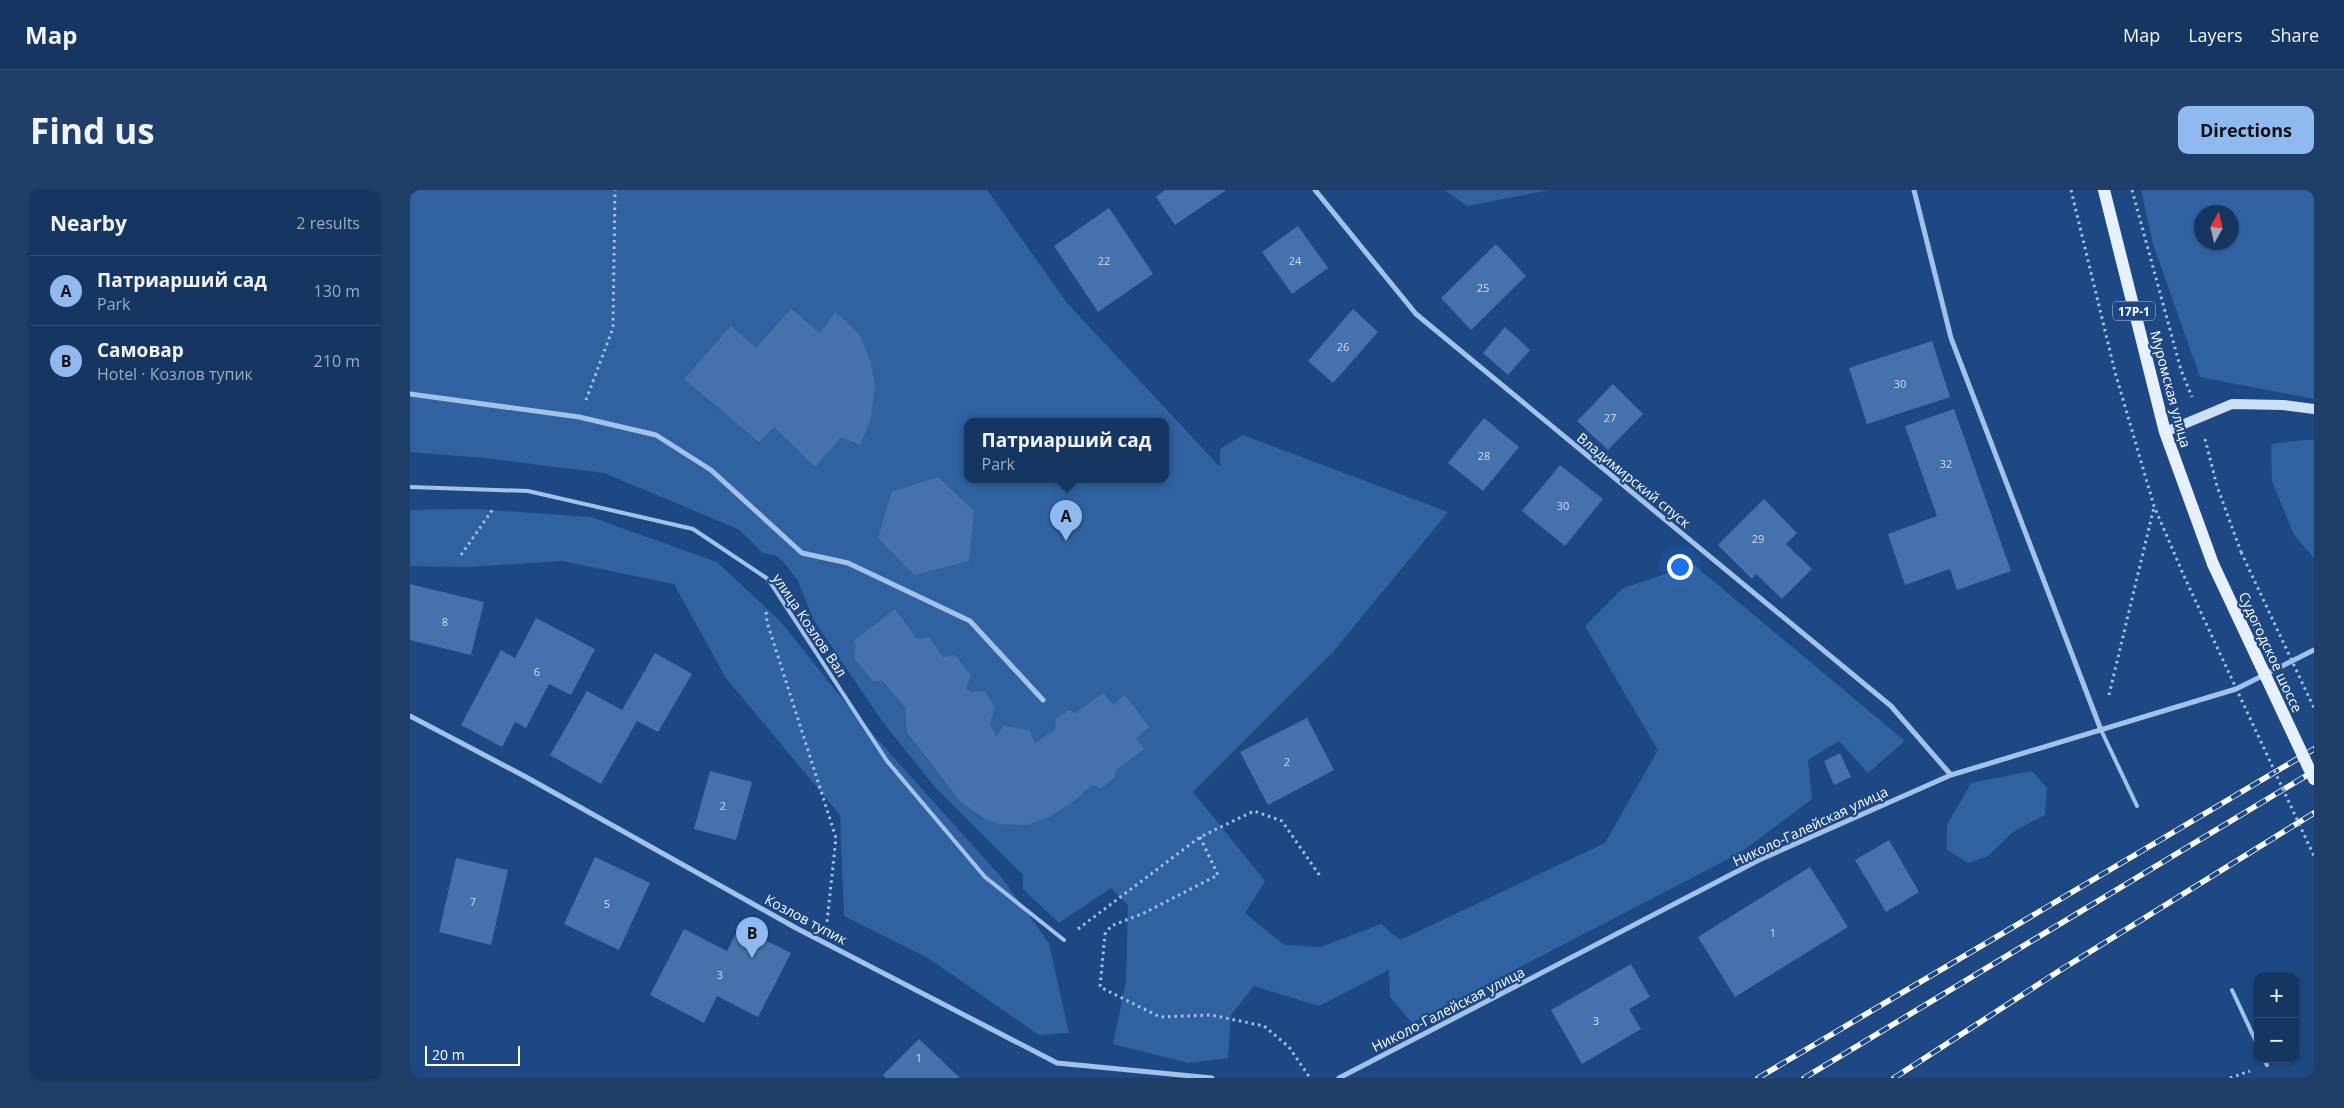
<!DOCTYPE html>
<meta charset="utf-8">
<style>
body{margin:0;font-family:"Open Sans",sans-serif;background:#1f3e68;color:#f1f3f6}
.controls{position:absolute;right:15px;bottom:15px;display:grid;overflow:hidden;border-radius:10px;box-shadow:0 1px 4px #0004}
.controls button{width:45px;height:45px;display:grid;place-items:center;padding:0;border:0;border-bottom:1px solid #355077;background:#163662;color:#f1f3f6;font:25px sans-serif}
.compass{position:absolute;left:1784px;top:15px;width:45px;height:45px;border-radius:50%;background:#163662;box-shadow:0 1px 4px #0004;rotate:8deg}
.scale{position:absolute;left:15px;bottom:12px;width:95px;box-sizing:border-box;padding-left:5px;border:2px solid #fff;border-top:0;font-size:14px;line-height:18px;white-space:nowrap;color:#fff;-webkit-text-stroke:4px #1d4883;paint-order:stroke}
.you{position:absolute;left:1269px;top:376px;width:18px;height:18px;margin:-12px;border:4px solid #fff;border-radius:50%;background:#1a73e8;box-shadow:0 0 0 8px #1a73e833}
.badge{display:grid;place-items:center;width:32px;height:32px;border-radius:50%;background:#90b9f0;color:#111;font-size:16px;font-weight:700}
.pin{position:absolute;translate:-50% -41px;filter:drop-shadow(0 1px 2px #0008)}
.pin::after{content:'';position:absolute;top:26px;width:18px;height:15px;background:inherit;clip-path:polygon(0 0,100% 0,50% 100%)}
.popup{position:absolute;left:554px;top:228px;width:205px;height:65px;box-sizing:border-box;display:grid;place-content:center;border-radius:10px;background:#163662;filter:drop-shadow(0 1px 4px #0005);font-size:16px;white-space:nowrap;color:#9eabbe}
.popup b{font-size:19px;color:#f1f3f6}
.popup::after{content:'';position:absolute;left:50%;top:100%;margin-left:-10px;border:10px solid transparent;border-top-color:#163662}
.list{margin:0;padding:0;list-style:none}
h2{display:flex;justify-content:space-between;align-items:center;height:65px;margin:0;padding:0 20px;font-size:21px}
h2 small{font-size:16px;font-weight:400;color:#9eabbe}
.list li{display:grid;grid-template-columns:32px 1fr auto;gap:15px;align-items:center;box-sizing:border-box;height:70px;padding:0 20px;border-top:1px solid #355077}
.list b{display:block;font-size:19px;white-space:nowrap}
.list p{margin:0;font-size:16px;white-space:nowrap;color:#9eabbe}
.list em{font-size:16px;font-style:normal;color:#9eabbe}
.map{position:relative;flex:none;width:1904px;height:888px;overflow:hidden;border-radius:10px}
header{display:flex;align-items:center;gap:30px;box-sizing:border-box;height:70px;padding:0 25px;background:#163662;border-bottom:1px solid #355077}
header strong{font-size:24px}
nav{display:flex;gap:28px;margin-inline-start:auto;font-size:18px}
.intro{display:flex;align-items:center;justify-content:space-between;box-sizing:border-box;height:120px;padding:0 30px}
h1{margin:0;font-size:35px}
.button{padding:12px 22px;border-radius:10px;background:#90b9f0;color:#111;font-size:18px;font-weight:700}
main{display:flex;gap:30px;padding:0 30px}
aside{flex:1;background:#163662;border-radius:10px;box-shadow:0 1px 4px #0004}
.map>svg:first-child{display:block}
.green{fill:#3062a1;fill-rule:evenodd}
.building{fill:#4572ac}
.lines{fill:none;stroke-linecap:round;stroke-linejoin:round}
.path{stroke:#a3c2ea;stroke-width:3;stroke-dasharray:2.5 4;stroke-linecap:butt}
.lane{stroke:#a3c2ea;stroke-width:4}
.street{stroke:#a3c2ea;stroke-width:5}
.secondary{stroke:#cee0f7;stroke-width:10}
.primary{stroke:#e7f0fe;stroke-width:12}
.rail-casing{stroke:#fff;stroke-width:5.5}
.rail{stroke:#1d4883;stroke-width:4;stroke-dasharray:11;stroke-linecap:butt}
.path-bridge{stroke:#a3c2ea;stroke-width:3;stroke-dasharray:2.5 4;stroke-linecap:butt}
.primary-bridge{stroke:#e7f0fe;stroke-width:12}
.labels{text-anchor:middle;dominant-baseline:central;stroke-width:4.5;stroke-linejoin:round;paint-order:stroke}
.number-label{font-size:11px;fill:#d0dcea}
.shield{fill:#1d4883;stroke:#bbc8da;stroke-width:1}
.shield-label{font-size:12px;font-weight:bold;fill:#fff}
.street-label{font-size:14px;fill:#fff;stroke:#1d4883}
</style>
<header>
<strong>Map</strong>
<nav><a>Map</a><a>Layers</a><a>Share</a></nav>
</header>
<div class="intro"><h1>Find us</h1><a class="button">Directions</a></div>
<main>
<aside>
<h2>Nearby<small>2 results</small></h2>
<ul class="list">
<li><span class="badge">A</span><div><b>Патриарший сад</b><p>Park</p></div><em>130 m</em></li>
<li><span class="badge">B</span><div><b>Самовар</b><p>Hotel · Козлов тупик</p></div><em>210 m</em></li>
</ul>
</aside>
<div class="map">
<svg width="1904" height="888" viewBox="0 0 1904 888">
<rect width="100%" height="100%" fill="#1d4883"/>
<path class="green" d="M0 0H577L657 113 810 277V259L833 245 1038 322 923 462 783 602 855 691 835 723 874 755 911 757 971 734 990 750 1195 653 1248 560 1175 436 1213 398 1284 375 1495 551 1458 583 1429 551 1398 570 1402 609 1330 663 1002 833 980 807 979 780 909 816 844 796 821 825 818 868 779 873 703 854 716 791 718 715 701 698 649 733 613 699V685L525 597 472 531 403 429 388 391 375 374 367 366 353 363 328 339 194 283 75 268 0 262ZM557 232H755V290H557Z
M1035 0H1139L1057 16Z
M1731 0H1904V209L1790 187 1743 54ZM1792 22H1822V52H1792Z
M1894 250H1904V368L1884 345 1862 291 1861 254Z
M65 319 181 327 307 372 371 432 442 521 592 688 639 753 659 843 629 845 518 768 434 726 430 625 316 488 264 394 152 371 57 377 0 376V320Z
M1622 581 1637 598 1635 625 1603 642 1578 666 1558 673 1537 660V635L1561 593Z"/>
<path class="building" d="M755 0H816L765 35 746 7Z
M699 18 743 84 688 122 644 56Z
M888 36 918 78 882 104 852 62Z
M1086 54 1116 86 1061 140 1031 108Z
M381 119 410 143 425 122 441 136 451 147 460 171 465 194 461 228 450 255 431 247 405 277 364 237 349 252 274 189 321 136 346 158Z
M943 119 968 142 923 193 898 171Z
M1095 137 1120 160 1098 185 1073 163Z
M1522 151 1540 207 1457 234 1439 178Z
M1203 194 1233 224 1198 260 1167 231Z
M1544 219 1601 381 1547 400 1540 379 1495 395 1478 344 1527 326 1495 236Z
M1074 228 1109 257 1073 301 1038 273Z
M1150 275 1193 309 1155 356 1112 321Z
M528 287 564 321 559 371 504 385 468 348 482 302Z
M1354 309 1387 343 1376 354 1402 379 1372 409 1346 384 1342 389 1308 355Z
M0 394 74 412 61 465 0 450Z
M485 419 507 449 519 447 533 467 545 465 561 485 556 498 561 502 575 501 585 518 580 533 586 546 594 536 619 540 625 553 645 540 646 529 659 520 666 523 693 503 703 515 715 505 739 537 726 548 734 559 705 581V587L691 598 682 595 664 611 639 627 617 635 589 634 575 629 550 611 497 542 495 517 473 491H463L444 468 446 457 444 451Z
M126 428 185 459 161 505 139 494 116 538 105 532 92 557 51 535 91 460 105 468Z
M245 463 282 484 248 542 227 531 191 594 140 565 177 501 212 520Z
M897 528 924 580 858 615 830 562Z
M1430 563 1441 587 1424 595 1414 571Z
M300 581 342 592 326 650 284 639Z
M1479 650 1509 702 1476 722 1445 670Z
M185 667 240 693 209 760 154 734Z
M46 668 98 680 81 755 29 742Z
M1400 677 1438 737 1325 807 1288 747Z
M329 737 381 763 348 827 307 806 294 833 240 805 274 739 317 761Z
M1221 774 1240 807 1219 819 1231 839 1172 874 1141 820Z
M509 849 550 888H476L473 885Z"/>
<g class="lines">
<path class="path" d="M1661 0 1705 182 1744 316 1774 386
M1722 0 1771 180 1782 207
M176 210 203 138 205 0
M1795 249 1807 296 1831 362
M51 365 83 319
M356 422 357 432 426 648 417 732
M1699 505 1744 317
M790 647 808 685 734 723 701 736 695 744 690 797 750 827 801 825 854 836 879 857 900 888
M668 739 790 647 844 621 872 631 910 686
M1820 888 1840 881"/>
<path class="lane" d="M0 297 118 301 283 339 358 389 477 571 575 687 654 750
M1691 540 1727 616
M1822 800 1848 856
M1854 869 1857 875"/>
<path class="street" d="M905 0 1006 124 1481 516 1541 585
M1504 0 1541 148 1691 540
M0 204 169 227 246 245 301 280 392 363 438 373 560 431 633 510
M0 526 116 587 386 738 647 873 802 888
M929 888 1349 670 1541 585 1826 499 1904 460"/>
<path class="secondary" d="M1755 242 1822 214 1873 215 1904 219"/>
<path class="primary" d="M1694 0 1755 242 1803 374"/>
<defs>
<path id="rail" d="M1348 888 1904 559
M1394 888 1904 581
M1484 888 1649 781 1904 623"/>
</defs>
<use href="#rail" class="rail-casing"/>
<use href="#rail" class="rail"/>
<path class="path-bridge" d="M1831 362 1904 518
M1774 386 1904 666"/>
<path class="primary-bridge" d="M1803 374 1904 589"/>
</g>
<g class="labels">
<g class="number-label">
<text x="694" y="70">22</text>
<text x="885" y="70">24</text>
<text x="1073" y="97">25</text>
<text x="933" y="156">26</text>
<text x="1490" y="193">30</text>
<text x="1200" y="227">27</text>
<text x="1074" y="265">28</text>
<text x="1536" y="273">32</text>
<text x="1153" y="315">30</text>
<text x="1348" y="348">29</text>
<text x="35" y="431">8</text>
<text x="127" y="481">6</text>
<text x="877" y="571">2</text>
<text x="313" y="615">2</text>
<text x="63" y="711">7</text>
<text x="197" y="713">5</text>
<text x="1363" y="742">1</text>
<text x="310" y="784">3</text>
<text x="1186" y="830">3</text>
<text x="509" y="867">1</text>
</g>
<rect class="shield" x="1703" y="111.5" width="42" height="19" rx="4"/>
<g class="shield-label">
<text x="1724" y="121">17Р-1</text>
</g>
<g class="street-label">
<text transform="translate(1761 199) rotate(75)">Муромская улица</text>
<text transform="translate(1224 290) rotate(39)">Владимирский спуск</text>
<text transform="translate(400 435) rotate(56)">улица Козлов Вал</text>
<text transform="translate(1861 462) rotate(65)">Судогодское шоссе</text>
<text transform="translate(1400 636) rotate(-25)">Николо-Галейская улица</text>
<text transform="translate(396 729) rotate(28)">Козлов тупик</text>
<text transform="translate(1038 819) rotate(-27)">Николо-Галейская улица</text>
</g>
</g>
</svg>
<div class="controls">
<button>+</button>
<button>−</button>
</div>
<svg class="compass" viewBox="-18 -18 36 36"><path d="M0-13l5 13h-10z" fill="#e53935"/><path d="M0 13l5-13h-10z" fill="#9eabbe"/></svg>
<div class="scale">20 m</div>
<div class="you"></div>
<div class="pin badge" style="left:656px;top:351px">A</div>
<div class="popup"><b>Патриарший сад</b>Park</div>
<div class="pin badge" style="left:342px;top:768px">B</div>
</div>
</main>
